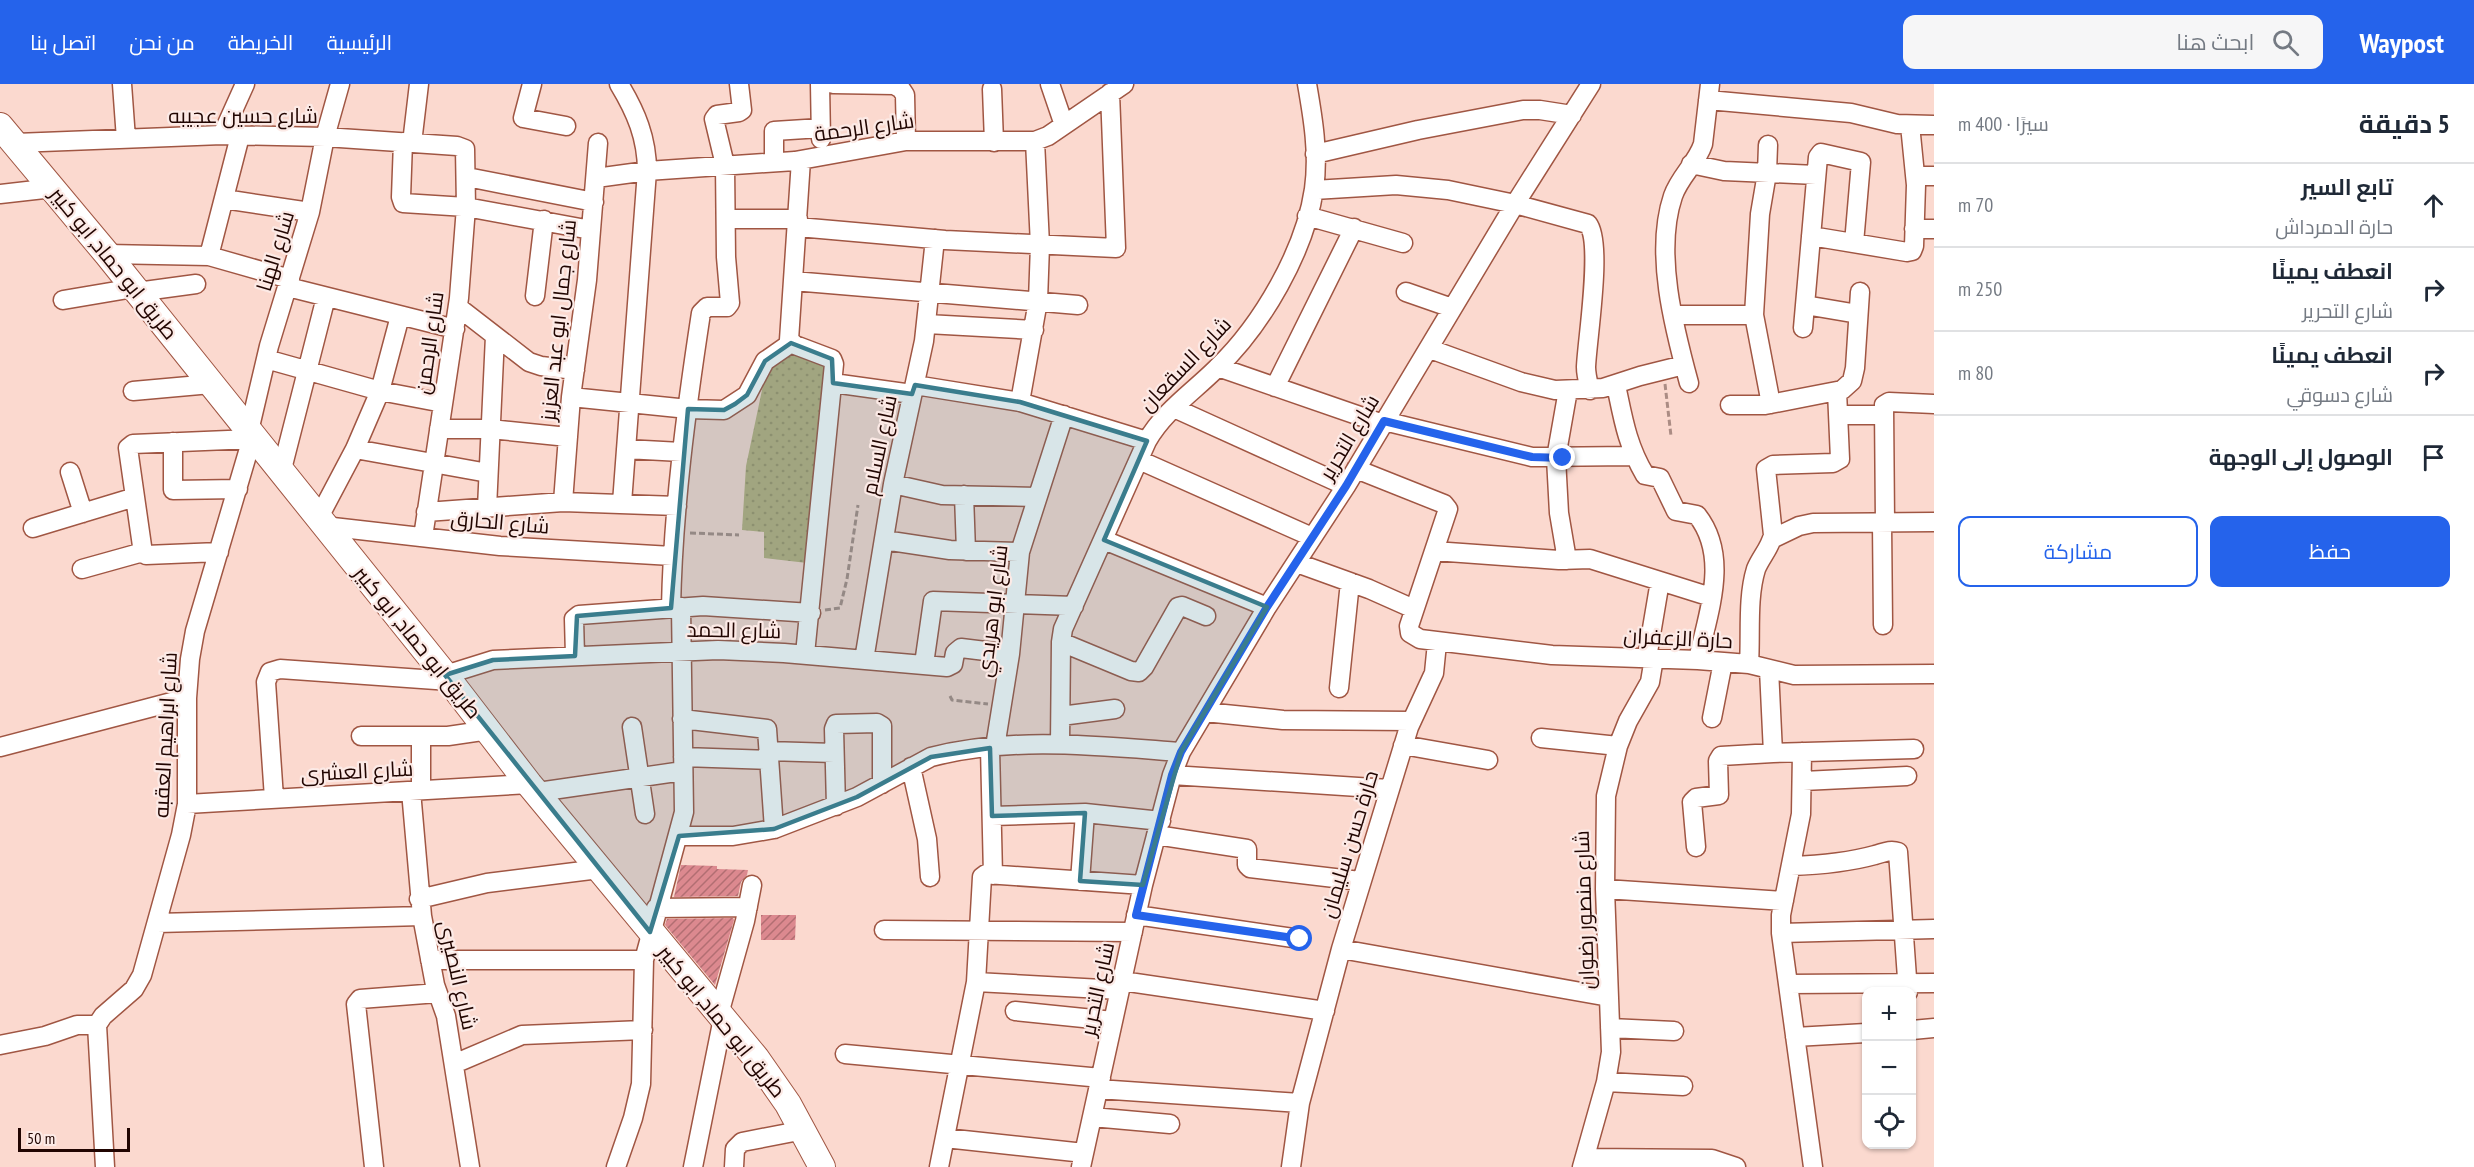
<!DOCTYPE html>
<html lang="ar">
<meta charset="utf-8">
<style>
body{margin:0;font-family:"PT Sans Narrow",Cairo,sans-serif;background:#f6f6f7;color:#1f2937;direction:rtl}
.controls{position:absolute;right:18px;bottom:18px;display:grid;overflow:hidden;border-radius:12px;box-shadow:0 2px 4px #0004}
.controls button{width:54px;height:54px;display:grid;place-items:center;padding:0;border:0;border-bottom:2px solid #e0e1e3;background:#fff;color:#1f2937;font:30px sans-serif}
.scale{position:absolute;left:18px;bottom:15px;width:112px;box-sizing:border-box;padding-left:6px;border:3px solid #210501;border-top:0;font-size:16px;line-height:21px;white-space:nowrap;color:#210501;-webkit-text-stroke:4px #fceae6;paint-order:stroke}
.stop{position:absolute;width:18px;height:18px;margin:-14px;border:4px solid #2563eb;border-radius:50%;background:#fff}
.stop.end{background:#2563eb;border-color:#fff;box-shadow:0 2px 6px #0008}
.list{margin:0;padding:0;list-style:none}
h2{display:flex;justify-content:space-between;align-items:center;height:78px;margin:0;padding:0 24px;font-size:26px}
h2 small{font-size:20px;font-weight:400;color:#747a83}
.list li{display:grid;grid-template-columns:39px 1fr auto;gap:18px;align-items:center;box-sizing:border-box;height:84px;padding:0 24px;border-top:2px solid #e0e1e3}
.list b{display:block;font-size:22px;white-space:nowrap}
.list p{margin:0;font-size:20px;white-space:nowrap;color:#747a83}
.list em{font-size:20px;font-style:normal;color:#747a83}
.actions{display:flex;gap:12px;padding:18px 24px}
.actions a{flex:1;padding:14px 0;border:2px solid #2563eb;border-radius:12px;text-align:center;font-size:21px;color:#2563eb}
.actions .main{background:#2563eb;color:#fff}
.icon{flex:none;width:33px;height:33px;fill:none;stroke:currentColor;stroke-width:2;stroke-linecap:round;stroke-linejoin:round}
.map{position:relative;flex:none;width:1934px;height:1083px;overflow:hidden;direction:ltr}
header{display:flex;align-items:center;gap:36px;box-sizing:border-box;height:84px;padding:0 30px;background:#2563eb;color:#fff}
header strong{font-size:28px}
nav{display:flex;gap:33px;margin-inline-start:auto;font-size:21px}
.search{width:420px;height:54px;background:#f6f6f7;display:flex;align-items:center;gap:15px;box-sizing:border-box;padding:0 21px;border-radius:12px;color:#747a83;font-size:22px}
main{display:flex}
aside{flex:1;background:#fff}
.map>svg:first-child{display:block}
.park{fill:url(#park-dots)}
.building{fill:url(#building-hatch)}
.lines{fill:none;stroke-linecap:round;stroke-linejoin:round}
.street-casing{stroke:#a05643;stroke-width:21}
.secondary-casing{stroke:#a05643;stroke-width:28}
.path{stroke:#ab8c84;stroke-width:3;stroke-dasharray:6 3;stroke-linecap:butt}
.street{stroke:#fff;stroke-width:18}
.secondary{stroke:#fff;stroke-width:26}
.route{stroke:#2563eb;stroke-width:8}
.marked{fill:#3a7d8d;fill-opacity:0.2;stroke:#3a7d8d;stroke-width:4.5;stroke-linejoin:round}
.labels{text-anchor:middle;dominant-baseline:central;stroke-width:4.5;stroke-linejoin:round;paint-order:stroke}
.street-label{font-size:21px;fill:#210501;stroke:#fceae6}
</style>
<header>
<strong>Waypost</strong>
<div class="search"><svg class="icon" aria-label="search" viewBox="0 0 24 24"><circle cx="10" cy="10" r="6"/><path d="M15 15l6 6"/></svg>ابحث هنا</div>
<nav><a>الرئيسية</a><a>الخريطة</a><a>من نحن</a><a>اتصل بنا</a></nav>
</header>
<main>
<aside>
<h2>5 دقيقة<small>سيرًا · 400 m</small></h2>
<ul class="list">
<li><svg class="icon" aria-label="ahead" viewBox="0 0 24 24"><path d="M12 20V5M6 11l6-6 6 6"/></svg><div><b>تابع السير</b><p>حارة الدمرداش</p></div><em>70 m</em></li>
<li><svg class="icon" aria-label="right" viewBox="0 0 24 24"><path d="M7 20v-9h11M14 6l5 5-5 5"/></svg><div><b>انعطف يمينًا</b><p>شارع التحرير</p></div><em>250 m</em></li>
<li><svg class="icon" aria-label="right" viewBox="0 0 24 24"><path d="M7 20v-9h11M14 6l5 5-5 5"/></svg><div><b>انعطف يمينًا</b><p>شارع دسوقي</p></div><em>80 m</em></li>
<li><svg class="icon" aria-label="arrive" viewBox="0 0 24 24"><path d="M6 21V4h12l-3 4 3 4H6"/></svg><div><b>الوصول إلى الوجهة</b></div></li>
</ul>
<div class="actions"><a class="main">حفظ</a><a>مشاركة</a></div>
</aside>
<div class="map">
<svg width="1934" height="1083" viewBox="0 0 1934 1083">
<defs>
<pattern id="park-dots" width="8" height="8" patternUnits="userSpaceOnUse" patternTransform="scale(1.5)"><rect width="8" height="8" fill="#bbaf7d"/><path d="M2 2h.1M6 6h.1" fill="none" stroke="#a0956a" stroke-width="1.8" stroke-linecap="round"/></pattern>
<pattern id="building-hatch" width="6" height="6" patternUnits="userSpaceOnUse" patternTransform="scale(1.5)"><rect width="6" height="6" fill="#dc898f"/><path d="M-1 1l2-2M0 6l6-6M5 7l2-2" fill="none" stroke="#b26e72"/></pattern>
</defs>
<rect width="100%" height="100%" fill="#fbd9cf"/>
<path class="park" d="M770 268 829 276 807 479 764 474V448L742 446 746 382Z"/>
<path class="building" d="M681 781 717 782V785L748 786 747 791 741 798 738 812 674 813Z
M761 831H796L795 856H761Z
M733 834 734 836 715 901 665 841 667 835Z"/>
<g class="lines">
<defs>
<path id="street" d="M122 0 126 55
M532 0 523 34 566 42
M619 0C636 28 647 54 647 87L622 419
M820 0 821 55
M833 0 894 1 901 5 905 11 906 57
M1050 0 1064 41
M992 5 994 58
M1708 16 1851 29 1897 40 1934 41
M222 51 245 0
M403 58 401 113 403 119 466 123 591 146
M16 59 222 51 325 53 457 62 465 65 466 123 459 214 423 453
M412 59 419 0
M1768 61 1767 89 1760 130 1754 231 1771 320
M1315 70 1418 46 1523 26H1540L1572 31
M801 76 789 256 795 261 832 275 834 280 805 570
M774 78V47L821 44
M1691 80 1724 87 1816 91
M1915 92H1934
M467 93 594 118
M596 94 647 87 795 77 906 57H1035L1048 52 1124 0
M1314 106 1396 101 1448 106 1515 120 1588 140C1603 159 1587 256 1586 283 1586 291 1588 298 1590 306
M0 110 53 104
M224 115 310 128
M1307 132 1403 159
M726 135H798
M798 143 945 156 1116 164 1110 9
M1914 145H1934
M1811 152 1907 168 1912 167 1914 162 1916 101 1910 41
M107 170 209 172 290 195
M209 172 240 52
M793 197 1078 221
M288 203 455 245
M137 208 196 200
M1406 208 1452 224
M535 212 544 136
M63 216 134 204
M1805 221 1858 230
M458 223 529 278 541 282 575 286
M1673 231H1754
M927 240 1034 246
M1803 244 1818 73 1821 69 1861 78 1854 159
M1430 265 1521 298 1555 306 1603 304 1640 292 1684 281
M266 275 380 307 443 319
M1218 283 1383 340
M833 299 912 310
M1689 299C1674 244 1654 168 1673 112 1680 92 1697 79 1703 60L1710 0
M915 301 1020 318 1147 357
M1616 301C1623 334 1627 361 1645 391L1660 394 1676 427 1697 431C1730 473 1708 528 1698 576
M1275 303 1354 144
M133 307 211 300
M571 313 688 325 724 326 747 311 765 277 791 259
M1020 318 1038 217 1040 161 1035 57
M1730 321H1765L1842 306 1852 297 1855 284 1860 208
M1174 324 1346 402
M1838 331H1883
M1384 337 1532 373 1633 372
M439 345H490L568 353
M249 347 269 262 310 128 325 53 340 0
M173 358V406L238 405
M355 365 488 389
M626 365 681 368
M1139 376 1312 453
M1356 385 1444 420 1448 425 1409 542 1410 549 1420 555 1552 571 1698 576 1749 580 1794 591 1934 590
M70 388 83 429
M281 389 326 213
M893 400 942 411 1037 413
M964 411 966 467
M563 418 571 313 587 196 598 59
M487 424 495 252
M426 428 563 418 677 422
M318 435 355 365 380 307 400 232
M1882 439 1883 541
M1885 439 1884 321 1889 318 1934 320
M324 442 500 462 672 472
M33 444 135 413
M1772 455 1799 442 1813 439 1934 438
M884 456 950 466 1020 468
M1104 456 1267 523
M1434 467 1559 476 1590 475 1711 513
M219 468 146 471 143 469 128 364 133 360 252 355
M1567 476 1559 429 1556 374 1568 306
M1297 479 1369 505 1414 525
M82 485 143 468
M671 524C673 425 686 327 701 229L707 223H727L730 219 726 173 725 81 714 35 717 31 739 28 742 26 739 0
M1061 558 1131 587 1139 588 1144 583 1178 523 1182 522 1206 532
M575 572 574 535 579 531 703 522 811 529
M1647 574 1660 497
M864 576 893 400 924 257 935 155
M924 580 933 517 1074 522
M1749 580C1751 550 1747 514 1756 485 1761 473 1770 464 1773 451L1766 385 1773 381 1833 379 1840 375 1837 307
M1769 585 1773 669
M445 591 493 576 718 566 784 569 947 583 953 580 955 569 961 564 1010 570
M1339 604 1350 498
M1205 628 1283 636 1411 637
M1061 632 1115 625
M1712 634 1723 578
M682 635 767 645 774 745
M632 643 645 730
M361 652H448L489 646
M1541 654 1618 662
M1060 660 1061 558 1063 545 1147 357C1164 327 1193 308 1217 284 1262 241 1305 167 1314 105 1319 70 1313 34 1307 0
M1403 661 1488 676
M0 663 187 614
M995 663 1010 570 1020 468 1064 331
M990 664 993 791
M768 667 834 669
M1802 668 1801 730 1781 831V849L1813 1083
M683 673 769 676
M911 683 927 755 930 793
M1172 691 1389 705
M1803 697 1907 692
M421 706V653
M411 707 422 832 435 901 446 932 470 1083
M538 708 683 687
M274 714 266 598 270 588 280 585 450 597
M187 720 529 700
M836 722 834 645 836 640 877 639 882 642V700
M992 732 1085 729 1161 737
M1156 751 1247 765V781L1250 784 1360 797
M679 752H733L774 745 857 713 931 673C1012 652 1099 662 1181 668
M1696 763 1692 718 1696 714 1719 711 1718 677 1721 672 1773 669 1914 665
M1791 782C1820 781 1846 779 1875 771 1883 769 1890 765 1898 768L1908 908
M1080 797 1085 729
M1605 805 1784 817
M419 815 487 799 599 785
M656 824 748 823
M1136 831 1300 855
M157 839 422 832
M884 846 1133 848
M1781 849 1934 845
M1341 865 1609 913
M430 876H644
M1122 897 1325 927
M976 898 1120 906
M1788 900 1934 899
M1015 927 1113 937
M719 930 745 837 752 801
M1610 944 1674 947
M1912 946 1934 944
M1795 953 1866 949
M0 961 45 952 77 941H97
M845 970 1101 994
M454 980 522 951 643 946
M1606 998 1683 1002
M1098 1005 1300 1019
M1092 1033 1170 1040
M945 1054 1084 1069
M1585 1074 1712 1075 1736 1083
M105 1083 97 941 103 932 134 905 142 891 181 751 187 720V614L190 575 195 547 253 351
M374 1083 356 920 360 915 438 909
M616 1083 633 1034 641 1000 644 876 684 728 681 523
M693 1083 723 934
M734 1083 735 1065 742 1058 804 1046
M939 1083 976 898 982 793 986 790 1143 801
M1081 1083 1143 801 1172 691 1181 668 1267 523 1346 402 1515 120 1591 0
M1291 1083 1300 1019 1341 865 1409 643 1434 589 1437 559
M1582 1083 1606 998 1611 968 1605 805 1606 712 1618 662 1628 637 1650 598 1654 574"/>
<path id="secondary" d="M0 42 107 170 445 591 529 700 756 974 788 1020 822 1083"/>
</defs>
<use href="#street" class="street-casing"/>
<use href="#secondary" class="secondary-casing"/>
<path class="path" d="M1665 300 1671 352
M690 449 739 451
M825 526 840 524 847 495 858 421
M950 612 952 616 988 620"/>
<use href="#street" class="street"/>
<use href="#secondary" class="secondary"/>
</g>
<g class="lines">
<path class="route" d="M1300 855 1136 831 1172 691 1181 668 1267 523 1346 402 1384 337 1532 373 1563 374"/>
</g>
<path class="marked" d="M791 259 832 275 833 299 912 310 915 301 1020 318 1147 357 1104 456 1267 523 1181 668 1143 801 1080 797 1085 729 992 732 990 664 931 673 857 713 774 745 679 752 650 848 445 591 493 576 575 572 577 532 671 524 688 325 724 326 735 320 747 311 765 277Z"/>
<g class="labels">
<g class="street-label">
<text x="243" y="31">شارع حسين عجيبه</text>
<text transform="translate(864 43) rotate(-8)">شارع الرحمة</text>
<text transform="translate(275 167) rotate(-73)">شارع الهنا</text>
<text transform="translate(114 179) rotate(51)">طريق ابو حماد, ابو كبير</text>
<text transform="translate(558 236) rotate(-84)">شارع جمال ابو عبد العزيز</text>
<text transform="translate(429 259) rotate(-82)">شارع الرحمن</text>
<text transform="translate(1185 280) rotate(-46)">شارع السقعان</text>
<text transform="translate(1349 353) rotate(-59)">شارع التحرير</text>
<text transform="translate(879 361) rotate(-78)">شارع السلام</text>
<text transform="translate(500 438) rotate(5)">شارع الحارق</text>
<text transform="translate(992 527) rotate(-83)">شارع ابو هريدي</text>
<text transform="translate(734 546) rotate(1)">شارع الحمد</text>
<text transform="translate(1678 554) rotate(3)">حارة الزعفران</text>
<text transform="translate(418 558) rotate(51)">طريق ابو حماد, ابو كبير</text>
<text transform="translate(165 651) rotate(-87)">شارع ابراهيم العقبه</text>
<text transform="translate(357 687) rotate(-3)">شارع العشرى</text>
<text transform="translate(1349 760) rotate(-73)">حارة حسن سليمان</text>
<text transform="translate(1584 826) rotate(-92)">شارع منصور رضوان</text>
<text transform="translate(458 891) rotate(77)">شارع النصيرى</text>
<text transform="translate(1097 905) rotate(-78)">شارع التحرير</text>
<text transform="translate(722 937) rotate(51)">طريق ابو حماد, ابو كبير</text>
</g>
</g>
</svg>
<div class="controls">
<button>+</button>
<button>−</button>
<button><svg class="icon" aria-label="locate" viewBox="0 0 24 24"><circle cx="12" cy="12" r="6"/><path d="M12 2v4M12 18v4M2 12h4M18 12h4"/></svg></button>
</div>
<div class="scale">50 m</div>
<div class="stop" style="left:1300px;top:855px"></div>
<div class="stop end" style="left:1563px;top:374px"></div>
</div>
</main>
